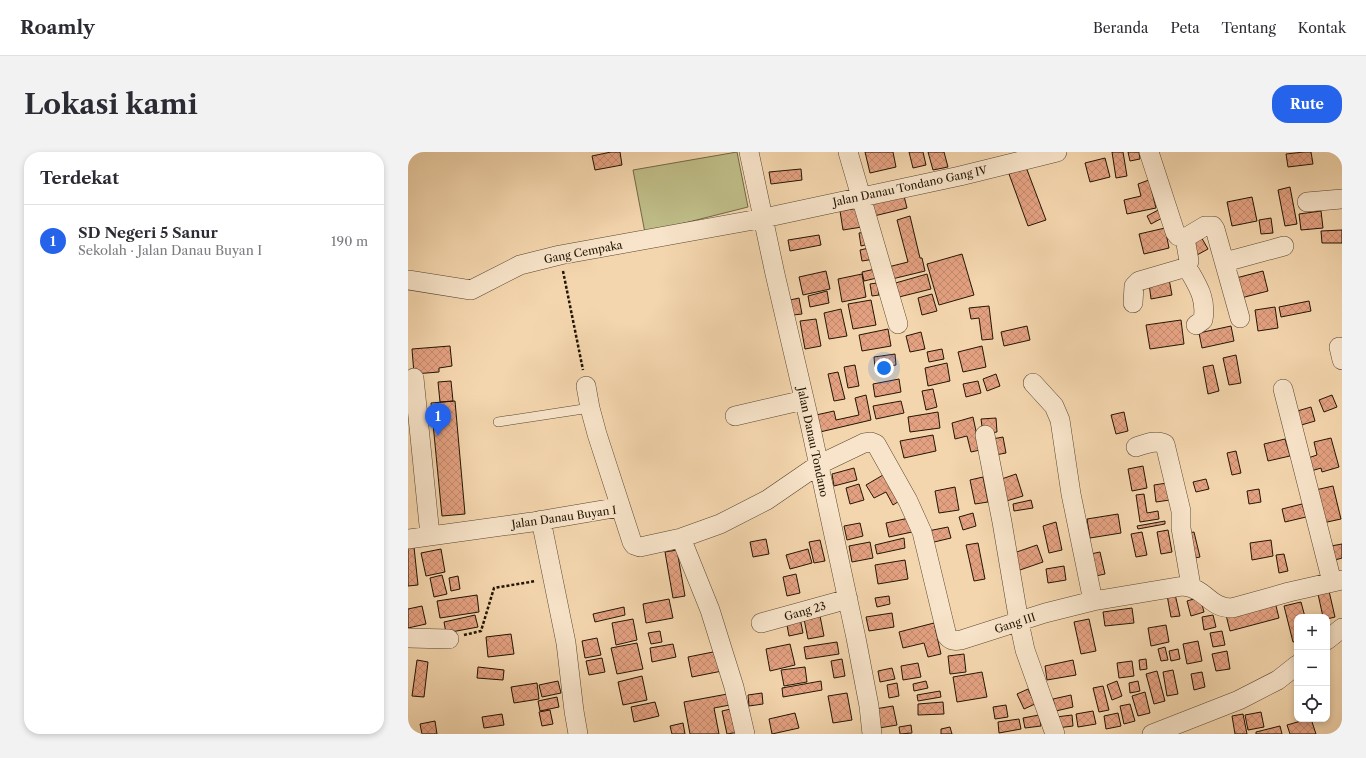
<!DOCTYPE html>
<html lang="id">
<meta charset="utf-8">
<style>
body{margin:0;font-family:"Libre Caslon Text",serif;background:#f2f2f3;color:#2b2b33}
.controls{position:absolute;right:12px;bottom:12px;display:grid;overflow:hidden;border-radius:8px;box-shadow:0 2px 6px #0003}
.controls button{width:36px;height:36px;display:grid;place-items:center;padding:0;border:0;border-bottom:1px solid #e1e1e2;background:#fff;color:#2b2b33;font:20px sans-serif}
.you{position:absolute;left:476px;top:216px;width:14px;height:14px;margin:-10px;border:3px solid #fff;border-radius:50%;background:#1a73e8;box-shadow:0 0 0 6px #1a73e833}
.badge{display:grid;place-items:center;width:26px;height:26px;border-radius:50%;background:#2563eb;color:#fff;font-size:13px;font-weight:700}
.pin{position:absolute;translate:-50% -33px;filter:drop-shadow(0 1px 2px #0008)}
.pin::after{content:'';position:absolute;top:21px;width:14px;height:12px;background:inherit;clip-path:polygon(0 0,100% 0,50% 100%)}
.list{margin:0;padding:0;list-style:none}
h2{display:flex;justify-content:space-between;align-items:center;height:52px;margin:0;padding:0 16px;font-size:17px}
h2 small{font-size:13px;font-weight:400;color:#7c7c81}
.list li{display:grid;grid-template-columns:26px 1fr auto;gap:12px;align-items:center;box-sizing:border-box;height:72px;padding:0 16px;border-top:1px solid #e1e1e2}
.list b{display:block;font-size:15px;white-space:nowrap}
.list p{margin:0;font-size:13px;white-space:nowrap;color:#7c7c81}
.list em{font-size:13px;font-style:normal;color:#7c7c81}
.icon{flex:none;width:22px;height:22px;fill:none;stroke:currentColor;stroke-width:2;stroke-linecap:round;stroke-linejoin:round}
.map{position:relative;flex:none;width:934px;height:582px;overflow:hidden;border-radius:16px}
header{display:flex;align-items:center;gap:24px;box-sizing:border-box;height:56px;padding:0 20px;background:#fff;border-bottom:1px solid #e1e1e2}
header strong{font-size:19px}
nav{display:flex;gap:22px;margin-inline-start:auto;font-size:14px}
.intro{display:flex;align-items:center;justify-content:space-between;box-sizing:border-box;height:96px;padding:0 24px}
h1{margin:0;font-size:28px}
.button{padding:10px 18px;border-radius:16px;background:#2563eb;color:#fff;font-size:14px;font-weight:700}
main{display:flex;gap:24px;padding:0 24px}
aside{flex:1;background:#fff;border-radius:16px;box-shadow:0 2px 6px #0003}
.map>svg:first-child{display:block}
.grass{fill:#bfbd88;stroke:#706946}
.building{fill:url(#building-cross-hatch);stroke:#221503}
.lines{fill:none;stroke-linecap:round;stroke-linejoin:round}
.service-casing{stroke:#56452e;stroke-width:10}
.minor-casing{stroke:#56452e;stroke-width:20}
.path{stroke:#221503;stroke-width:2.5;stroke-dasharray:3 2;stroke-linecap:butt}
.service{stroke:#f8e4ca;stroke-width:9}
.minor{stroke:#f8e4ca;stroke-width:19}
.labels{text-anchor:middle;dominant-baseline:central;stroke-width:3;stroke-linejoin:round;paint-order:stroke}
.street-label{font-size:11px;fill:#221503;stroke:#f8e4ca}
</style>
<header>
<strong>Roamly</strong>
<nav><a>Beranda</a><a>Peta</a><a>Tentang</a><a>Kontak</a></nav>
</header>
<div class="intro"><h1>Lokasi kami</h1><a class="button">Rute</a></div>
<main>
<aside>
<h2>Terdekat<small></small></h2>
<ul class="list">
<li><span class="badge">1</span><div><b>SD Negeri 5 Sanur</b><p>Sekolah · Jalan Danau Buyan I</p></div><em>190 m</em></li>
</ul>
</aside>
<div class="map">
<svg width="934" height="582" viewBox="0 0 934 582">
<defs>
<pattern id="building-cross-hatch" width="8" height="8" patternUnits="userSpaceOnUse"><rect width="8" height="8" fill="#e4a181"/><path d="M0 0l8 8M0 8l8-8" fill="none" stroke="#c38a6e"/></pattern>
</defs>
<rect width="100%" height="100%" fill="#f4d6ae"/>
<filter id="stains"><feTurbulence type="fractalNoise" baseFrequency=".005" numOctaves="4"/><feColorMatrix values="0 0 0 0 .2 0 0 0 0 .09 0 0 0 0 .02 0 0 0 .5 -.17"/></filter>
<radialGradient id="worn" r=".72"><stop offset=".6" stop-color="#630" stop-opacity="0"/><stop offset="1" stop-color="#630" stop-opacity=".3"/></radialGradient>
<path class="grass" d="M329 0 340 55 237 81 225 18Z"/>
<path class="building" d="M203 0H212L214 13 187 18 184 4Z
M457 0H485L488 15 462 21Z
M501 0H515L518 13 505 16Z
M520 0H536L540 15 525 18Z
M704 0H715L719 24 708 26Z
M720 0H731L732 7 722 9Z
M896 0H903L905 12 880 15 878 2Z
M697 6 702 25 682 30 677 11Z
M618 15 638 68 620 74 601 22Z
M393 17 394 28 363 32 361 20Z
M741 28 748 56 719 62 716 48 733 44 730 32Z
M882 35 889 72 877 74 870 38Z
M496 44 499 56 466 64 463 52Z
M844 45 849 69 824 74 819 50Z
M451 56 454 75 435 78 432 59Z
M752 57 756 65 743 72 739 64Z
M913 59 915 76 893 78 891 62Z
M502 64 512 106H514L517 119 484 127 480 115 500 110 489 68Z
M863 66 865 81 853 82 851 68Z
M757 76 761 96 736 102 731 82Z
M934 78V91H914L913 79Z
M459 80 461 92 453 94 451 81Z
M411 83 413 93 382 99 380 88Z
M792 83 800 97 789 103 781 90Z
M465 95 467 107 454 109 452 98Z
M554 102 566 143 531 153 519 112Z
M467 117 469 126 456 129 454 120Z
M418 119 422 137 395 143 391 125Z
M855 119 860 139 833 146 828 126Z
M454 122 458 145 434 150 430 127Z
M519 122 523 137 487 146 484 132Z
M761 127 764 143 743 147 741 131Z
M469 131 471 143 464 144 462 132Z
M419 139 421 151 402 155 400 144Z
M524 142 529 159 514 163 510 146Z
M391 146 394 162 385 163 382 148Z
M463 148 468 173 445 177 440 152Z
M901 149 903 159 873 165 871 155Z
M581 154 585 187 574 188 571 166 563 167 561 156Z
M867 155 870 176 850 179 847 158Z
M433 157 439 184 421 187 416 161Z
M408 167 413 194 397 197 392 169Z
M773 168 776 192 742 197 738 173Z
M619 174 622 188 596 194 593 180Z
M823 174 826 189 794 196 791 181Z
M480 177 483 194 454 199 451 183Z
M513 180 517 197 502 200 498 184Z
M42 194 44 214 31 216V220L6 222 4 197Z
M574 194 578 215 555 220 550 200Z
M534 197 536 207 521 210 519 200Z
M487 202 488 213 467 216 466 205Z
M828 203 833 231 821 233 815 206Z
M539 211 542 229 520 234 517 216Z
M447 213 451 234 440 236 436 215Z
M805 213 811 239 800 242 795 215Z
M430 220 437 247 426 249 420 222Z
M588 222 592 234 579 239 575 227Z
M491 227 493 240 467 245 465 232Z
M43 229 45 249 32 250 30 230Z
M570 229 573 241 558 245 555 232Z
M525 237 529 255 518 258 514 239Z
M458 243 463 268 412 280 408 263 426 259 428 268 451 263 447 246Z
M924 243 929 255 916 260 911 248Z
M47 249 57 362 34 364 23 251Z
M493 249 496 261 468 267 465 254Z
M903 255 907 269 890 274 886 260Z
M530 260 532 276 502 280 500 265Z
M716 260 720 279 708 282 703 263Z
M565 265 572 298 563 300 559 284 547 287 544 271Z
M588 266 589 280 575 282 573 267Z
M525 283 528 299 496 306 492 289Z
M595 285 598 301 582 304 579 288Z
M923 286 931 315 914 320 913 316 900 320 897 307 909 303 906 290Z
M877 287 882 304 860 309 856 292Z
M828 299 833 321 824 323 819 301Z
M735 314 739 336 724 339 720 317Z
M446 316 449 328 426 334 424 322Z
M608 322 615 344 595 350 588 329Z
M475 323 493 348 485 353 478 340 466 346 458 333Z
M575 325 580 350 567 352 562 328Z
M798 327 801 337 788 340 785 330Z
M759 331 762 348 748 350 746 333Z
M451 332 456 348 442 352 438 336Z
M925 334 933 367 910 372 903 339Z
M547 335 551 358 531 361 527 339Z
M851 337 853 350 841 352 839 339Z
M736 342 739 361 750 359 751 367 732 370 728 343Z
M623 348 625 356 606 359 605 352Z
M894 352 898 365 877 370 874 357Z
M565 361 568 374 555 378 551 365Z
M710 362 713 381 682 386 679 367Z
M501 366 504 380 481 385 478 371Z
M757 369V372L730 377 729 374Z
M648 370 654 398 641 401 635 374Z
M452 371 455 384 439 388 436 374Z
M540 375 543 386 522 391 520 379Z
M760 378 764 400 753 402 749 380Z
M734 380 739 403 728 405 723 382Z
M786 380 792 405 781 407 776 382Z
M496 386 497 396 469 402 467 393Z
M358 387 361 402 345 405 342 390Z
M412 388 417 409 406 411 401 390Z
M863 388 865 404 844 408 842 391Z
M462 390 465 406 444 410 441 394Z
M570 391 577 427 566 429 558 393Z
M934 392V406L927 408 923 394Z
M629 393 635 410 609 419 603 402Z
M6 395 10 433 0 434V396Z
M33 397 37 420 18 424 13 401Z
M400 397 404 411 382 417 378 403Z
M269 398 277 444 265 446 257 400Z
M692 400 697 422 683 425 678 403Z
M876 402 880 419 871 421 868 403Z
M497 408 500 427 470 432 467 413Z
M656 414 658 428 640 431 638 417Z
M388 422 392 441 379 444 375 425Z
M34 423 39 442 26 445 22 426Z
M50 424 52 437 43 439 41 426Z
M921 439 927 465 919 467V465H915L910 442Z
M767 442 772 464 763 465 759 443Z
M69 443 71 460 32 466 29 449Z
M481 444 482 452 469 455 467 446Z
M792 445 796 460 783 464 779 449Z
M261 447 265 466 238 471 235 452Z
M867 450 871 466 822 479 818 463Z
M893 450 897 465H889V489L885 490 876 454Z
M14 454 18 472 0 476V457Z
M216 455 217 463 187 470 185 462Z
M724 456 726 471 697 474 695 460Z
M411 459 416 484 400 487 395 462Z
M484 461 486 475 461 479 458 465Z
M67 463 70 475 38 481 36 470Z
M805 463 808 475 796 478 794 465Z
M392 466 395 481 381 484 378 468Z
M225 467 229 488 208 493 204 471Z
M681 467 688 499 673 502 666 470Z
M526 471 533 502 520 505 516 491 495 496 491 480Z
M758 473 761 490 743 494 740 476Z
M252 479 254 490 243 492 240 481Z
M814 479 817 493 805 495 802 481Z
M103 482 106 502 80 505 78 485Z
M189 486 193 503 177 506 174 489Z
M790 489 794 509 779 512 775 492Z
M429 490 431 502 398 507 396 495Z
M229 491 235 517 209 522 203 496Z
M265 492 268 505 244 510 242 496Z
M382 492 387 513 362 519 358 497Z
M757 495 760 508 753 509 750 497Z
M770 497 772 507 763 509 761 499Z
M310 499 314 519 284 525 280 505Z
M819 499 822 517 808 519 804 502Z
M556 502 558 520 542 522 540 504Z
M194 506 197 520 181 523 178 509Z
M434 507 437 524 426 526 423 509Z
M738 507 739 517 732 518 731 508Z
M9 508 20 510 16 545 4 544Z
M665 508 668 523 639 528 637 514Z
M724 509 726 524 711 526 709 511Z
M510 511 513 525 495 528 493 514Z
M70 515 96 518 95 528 69 526Z
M397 515 399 530 376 534 373 518Z
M484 516 487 527 472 530 470 519Z
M765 518 770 542 759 544 755 520Z
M749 519 757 549 746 552 738 522Z
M574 520 579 545 549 550 545 525Z
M794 520 797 535 786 538 783 522Z
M234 524 239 548 215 553 210 530Z
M150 529 153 541 134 545 131 533Z
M413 529 414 538 375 545 374 536Z
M518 529 520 536 506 539 505 532Z
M709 529 714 544 704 548 699 533Z
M730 529 732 539 722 541 721 531Z
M129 531 131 547 106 551 103 535Z
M489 531 491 544 481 546 479 533Z
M695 534 701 558 691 560 685 536Z
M620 537 627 552 616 557 609 542Z
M532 539 533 545 510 549 509 543Z
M737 540 742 561 730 564 724 544Z
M325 541 327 552 306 556 311 582H282L276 550Z
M354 541 355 552 341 554 340 543Z
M439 541 444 568 425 571 420 544Z
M663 543 665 555 648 559 645 547Z
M149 545 151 555 132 559 130 549Z
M247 550 251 564 226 570 223 555Z
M535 550 536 562 510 563V552Z
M722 552 727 569 716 572 712 554Z
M598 553 600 565 587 567 585 555Z
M485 554 489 573 471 576 467 557Z
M327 556 332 580 319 582 314 559Z
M142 558 145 572 134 574 131 560Z
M685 559 688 572 670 575 668 562Z
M853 560 856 575 840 578 837 563Z
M387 561 391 576 364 582 361 567Z
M710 561 713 574 698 577 696 564Z
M94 562 96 573 76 576 74 565Z
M835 562 839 582H827L824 564Z
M631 563 633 574 617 576 615 566Z
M664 563 665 574 649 576 648 565Z
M611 567 613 577 591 581 590 570Z
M900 567H903L908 582H882L879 573Z
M27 569 29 582H14L12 572Z
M275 571 277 582H264L262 574Z
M503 573 504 581 492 582 491 575Z
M872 574 874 582H848V580Z
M542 575 544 582H533V577Z"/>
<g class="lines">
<defs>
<path id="service" d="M90 270 182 256"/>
<path id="minor" d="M341 0 367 122 402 272 448 486 461 554 464 582
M440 0 490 172
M741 0 767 80 770 84 777 86 797 74H805L807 77 832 166
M899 50 934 47
M817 110 876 94
M779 115C789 133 799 146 795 168L788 173
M0 128 63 138 112 113 152 103 356 66 552 24 649 0
M725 151 726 134 731 129 779 115 781 109 777 86
M931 195 934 208
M6 226 22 383
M625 231 646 254 652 268 663 342 685 449
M178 234 182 256 189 282 224 390 226 393 232 395 273 386 312 372 359 348 410 313 456 291 463 290 468 292 500 349 514 380 539 484C543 489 547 489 553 488L637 461 685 449 775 434C798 436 801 456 824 456L881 440 934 428
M875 237 924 430
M327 264 396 248
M577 283 594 370 611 470 617 498 647 582
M728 295C737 292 749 287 757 292L773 359V376L783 434
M133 368 158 491 166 559 170 582
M273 386 302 458 326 535 337 582
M0 387 124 370 212 355
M353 471 440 447
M0 486 41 487
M919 488 934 476
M744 582 831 548 870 528 889 513"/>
</defs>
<use href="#service" class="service-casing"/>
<use href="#minor" class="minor-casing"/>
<path class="path" d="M155 119 175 218
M56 483 73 479 86 436 128 429"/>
<use href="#service" class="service"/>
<use href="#minor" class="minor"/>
</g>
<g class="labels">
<g class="street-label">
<text transform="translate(502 34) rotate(-12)">Jalan Danau Tondano Gang IV</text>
<text transform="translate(175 100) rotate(-11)">Gang Cempaka</text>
<text transform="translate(405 290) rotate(78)">Jalan Danau Tondano</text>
<text transform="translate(156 365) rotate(-8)">Jalan Danau Buyan I</text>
<text transform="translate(397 459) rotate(-16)">Gang 23</text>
<text transform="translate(607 471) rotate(-18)">Gang III</text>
</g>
</g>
<rect width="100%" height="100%" filter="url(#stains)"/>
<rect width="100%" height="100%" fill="url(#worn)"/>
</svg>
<div class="controls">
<button>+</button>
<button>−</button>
<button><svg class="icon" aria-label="locate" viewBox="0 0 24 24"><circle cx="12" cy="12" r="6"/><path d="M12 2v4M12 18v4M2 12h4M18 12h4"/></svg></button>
</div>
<div class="you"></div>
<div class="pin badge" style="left:30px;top:284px">1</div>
</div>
</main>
